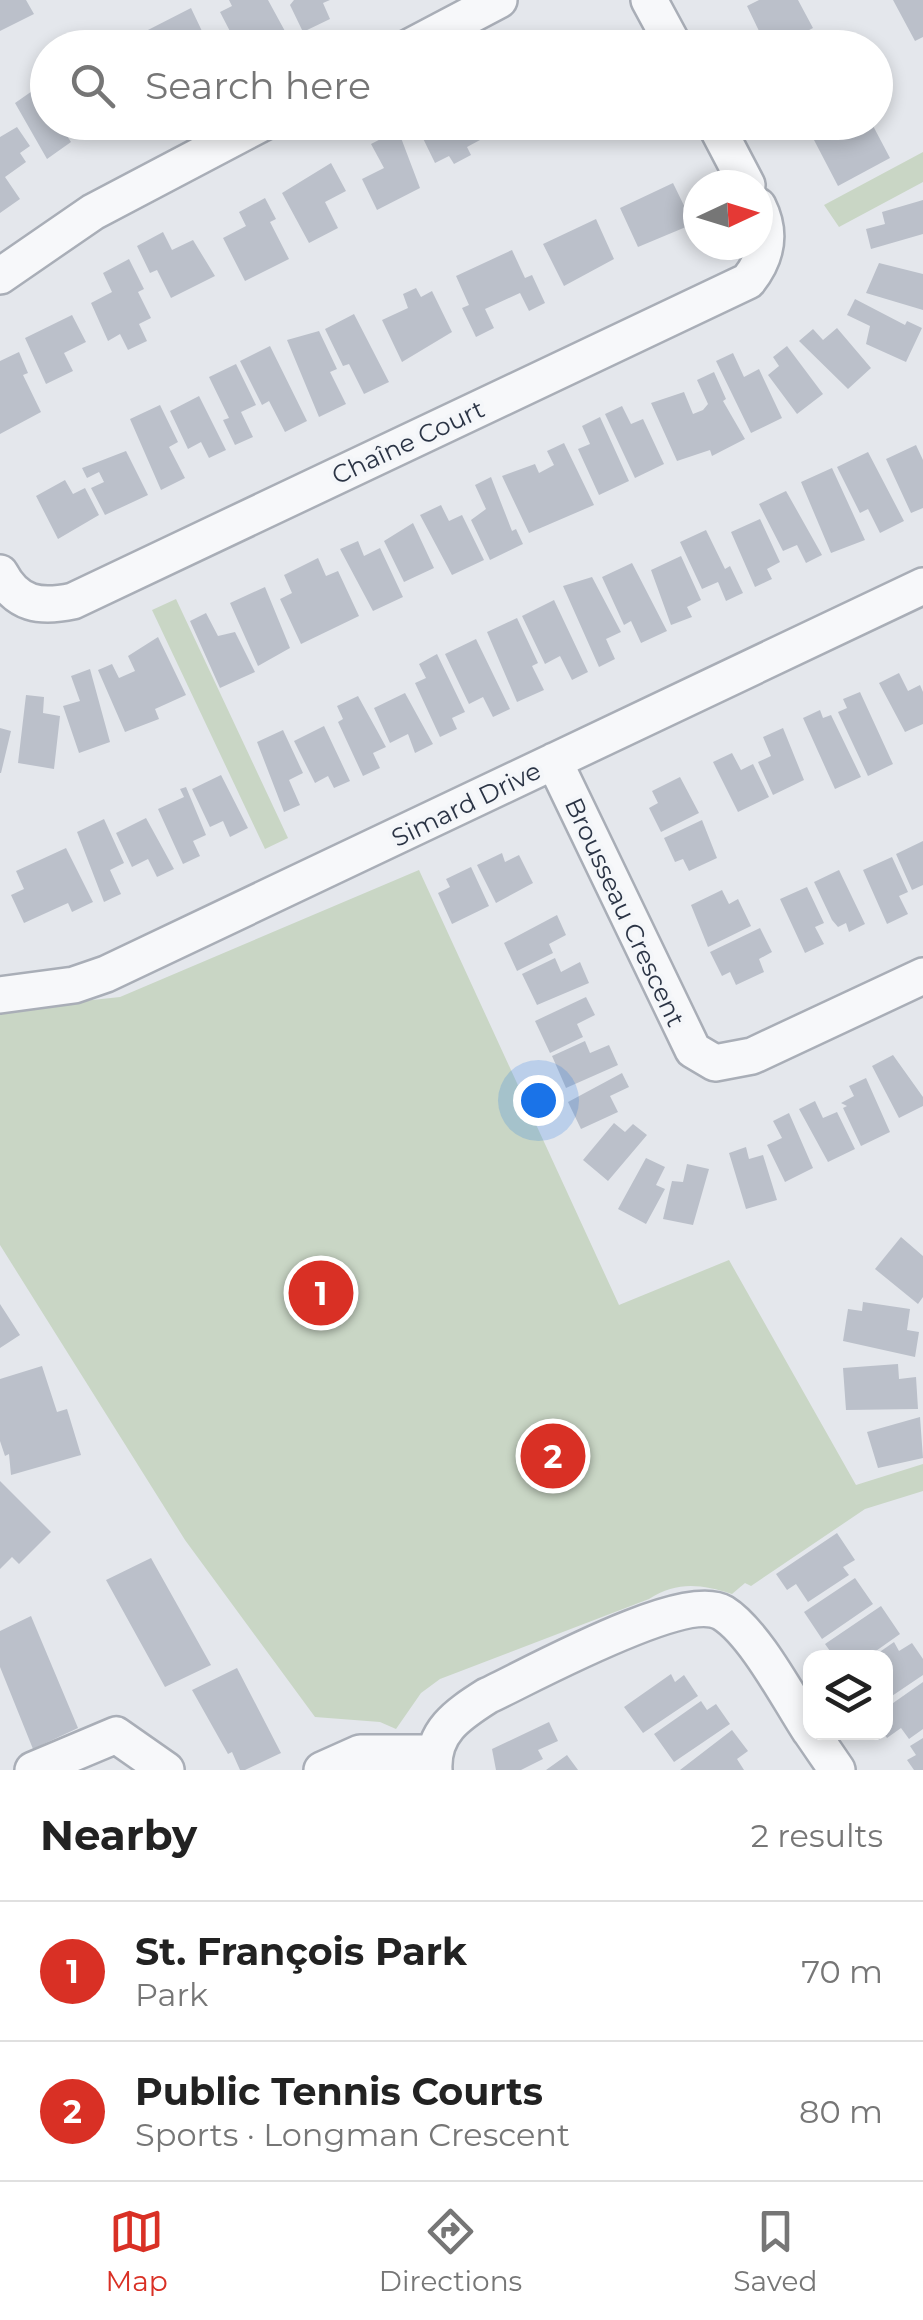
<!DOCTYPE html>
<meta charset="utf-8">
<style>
body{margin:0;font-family:Montserrat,sans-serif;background:#f2f2f2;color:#222}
.controls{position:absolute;right:30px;bottom:30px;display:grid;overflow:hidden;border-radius:20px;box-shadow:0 5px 15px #0003}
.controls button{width:90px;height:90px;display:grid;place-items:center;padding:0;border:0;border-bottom:2px solid #e0e0e0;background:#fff;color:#222;font:50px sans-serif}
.compass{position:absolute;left:683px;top:170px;width:90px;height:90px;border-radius:50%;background:#fff;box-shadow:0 5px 15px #0003;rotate:86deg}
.you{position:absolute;left:538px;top:1100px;width:35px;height:35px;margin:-25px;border:8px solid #fff;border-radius:50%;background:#1a73e8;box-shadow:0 0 0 15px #1a73e833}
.badge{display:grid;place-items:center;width:65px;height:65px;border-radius:50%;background:#d93025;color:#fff;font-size:32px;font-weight:700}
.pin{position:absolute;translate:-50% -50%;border:5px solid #fff;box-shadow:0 2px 10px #0006}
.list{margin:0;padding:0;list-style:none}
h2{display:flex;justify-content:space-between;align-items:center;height:130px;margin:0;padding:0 40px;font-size:42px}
h2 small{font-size:32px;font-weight:400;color:#767676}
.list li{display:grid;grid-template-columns:65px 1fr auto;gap:30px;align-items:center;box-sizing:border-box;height:140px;padding:0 40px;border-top:2px solid #e0e0e0}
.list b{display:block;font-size:38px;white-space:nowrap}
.list p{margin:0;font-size:32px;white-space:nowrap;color:#767676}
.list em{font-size:32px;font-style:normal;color:#767676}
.icon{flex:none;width:55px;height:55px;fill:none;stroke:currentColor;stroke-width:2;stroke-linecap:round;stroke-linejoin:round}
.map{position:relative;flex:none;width:923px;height:1770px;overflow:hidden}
.search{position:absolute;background:#fff;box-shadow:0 5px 15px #0003;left:30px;right:30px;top:30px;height:110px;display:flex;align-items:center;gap:25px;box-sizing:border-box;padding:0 35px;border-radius:55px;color:#767676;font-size:38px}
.sheet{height:410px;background:#fff}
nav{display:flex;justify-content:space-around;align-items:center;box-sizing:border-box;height:140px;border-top:2px solid #e0e0e0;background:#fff;font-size:28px;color:#767676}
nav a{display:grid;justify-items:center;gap:5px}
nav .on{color:#d93025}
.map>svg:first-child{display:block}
.green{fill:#c9d6c5}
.building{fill:#bbc0ca}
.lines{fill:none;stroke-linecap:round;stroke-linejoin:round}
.minor-casing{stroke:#a9aeb7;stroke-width:40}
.minor{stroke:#f7f8fa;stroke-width:35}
.labels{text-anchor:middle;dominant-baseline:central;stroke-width:8;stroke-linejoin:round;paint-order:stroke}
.street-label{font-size:25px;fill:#2b3445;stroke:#f4f6f9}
</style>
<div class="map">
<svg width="923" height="1770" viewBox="0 0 923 1770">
<rect width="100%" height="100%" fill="#e4e7ec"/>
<path class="green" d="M923 152V182L839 227 824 205Z
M176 599 288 838 265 849 152 610Z
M419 870 619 1305 729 1260 856 1485 923 1464V1491L865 1509 751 1586 745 1583 732 1594C701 1584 677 1581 649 1599L440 1679 421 1693 396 1729 380 1722 315 1717 185 1540 0 1245V1010L120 997Z"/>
<path class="building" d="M0 0H26L34 14 0 31Z
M229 0H268L286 33 263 48H224L235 41 220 12 232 6Z
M294 0H330L323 3 330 19 303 32 290 5Z
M759 0H798L813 28 783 44 784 48H752L746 38 759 31 747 6Z
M893 0H923V37L915 41Z
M191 8 210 48H155L146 31Z
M48 80V122H70L62 128 71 142 47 159 15 103Z
M415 122H470L480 140 467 147 471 155 454 164 449 156 435 163Z
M501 122H540L524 131 520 124 506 131Z
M847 122H871L890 158 838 186 814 140Z
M17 127 30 146 20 153 26 162 5 177 20 199 0 213V137Z
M398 130 420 188 377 210 362 179 384 168 371 144Z
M331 163 346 191 325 202 338 228 309 243 282 193Z
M673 183 693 224 638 247 620 208Z
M265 198 276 219 270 222 289 259 245 281 223 238 246 226 239 212Z
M923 200V234L871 249 866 229 885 224 882 212Z
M596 219 614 259 564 286 543 244Z
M163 232 172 250 193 240 215 276 171 298 157 270 150 273 137 246Z
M512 250 525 278 532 275 545 303 529 311 520 293 485 309 494 328 476 337 462 308 469 305 456 276Z
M129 259 144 289 138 292 151 318 139 324 147 341 128 350 120 334 108 341 91 303 112 292 103 273Z
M879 263 923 274V310L866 293Z
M416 288 421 297 432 291 452 332 402 362 382 320 408 308 403 294Z
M855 299 905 325 907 321 922 328 906 362 866 344 870 326 847 315Z
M354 314 389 382 364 394 349 364 343 366 325 329Z
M72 315 86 342 64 353 73 371 46 384 25 338Z
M837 328 871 368 848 389 799 341 813 329 823 340Z
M319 331 337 369 330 372 346 404 319 417 287 340Z
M270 346 307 421 285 432 269 401 262 405 240 361Z
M787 346 823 394 797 414 768 375 779 366 773 357Z
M19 352 28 373 23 375 41 412 0 434V361Z
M733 353 744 377 759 369 782 418 751 433 716 361Z
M236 364 256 405 241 412 253 437 235 445 223 420 229 418 209 377Z
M714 372 726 399 723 401 745 439 712 456 710 450 677 461 651 403 684 392 693 414 703 410 708 404 697 380Z
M199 396 226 450 209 458 201 442 188 449 170 411Z
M160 405 178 442 169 447 185 478 161 490 130 419Z
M622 406 631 424 643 419 664 464 635 478 605 414Z
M600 417 629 481 599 495 578 449 590 444 582 426Z
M564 443 594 505 529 533 502 476 535 464 539 473 554 465 547 451Z
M916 445 923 460V508L911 513 886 459Z
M126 451 148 495 105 515 91 488 104 482 99 472 87 478 82 468Z
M868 452 904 521 880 533 868 509 860 513 837 467Z
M832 468 865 540 831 553 801 482Z
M491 477 512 531 516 529 523 544 490 560 471 520 486 509 475 485Z
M65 480 73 494 85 488 99 515 58 539 36 496Z
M786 491 822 555 806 563 797 545 783 551 759 504Z
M441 505 449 521 462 515 484 560 452 575 420 515Z
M760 519 780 562 767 569 772 579 755 587 731 532Z
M413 523 434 568 404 582 384 541Z
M706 530 725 569 730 566 743 593 726 601 718 582 702 589 680 542Z
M358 541 364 556 380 548 403 597 373 611 340 549Z
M681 556 701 600 687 607 692 617 671 625 651 570Z
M318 558 326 576 338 571 359 616 301 644 280 599 292 593 284 575Z
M632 563 667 631 641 643 631 621 624 625 602 577Z
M592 577 621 632 606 639 615 659 599 667 563 586Z
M265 587 290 648 258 666 230 603Z
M554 600 588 672 572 680 560 656 545 664 522 616Z
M206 613 218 636 235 632 255 672 220 688 190 621Z
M517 618 538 663 532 666 544 690 517 702 487 632Z
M158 637 186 695 155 709 159 719 125 732 98 670 112 664 119 678 135 671 128 656Z
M476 639 510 709 493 717 483 697 469 704 445 654Z
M437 654 465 712 452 718 457 729 440 737 415 683 426 678 419 664Z
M90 669 110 742 79 753 63 706 80 701 71 676Z
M899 673 908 691 920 685 923 692V724L905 732 879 683Z
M860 692 893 764 868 776 838 712 847 708 843 699Z
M405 693 433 744 415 753 408 734 390 743 374 708Z
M26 695 44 697 43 713 60 716 54 769 18 763Z
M358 696 386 747 373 753 380 768 363 776 338 722 343 719 337 706Z
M820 710 823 718 831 715 861 777 835 789 803 718Z
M324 726 350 781 334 788 328 776 315 783 294 741Z
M0 728 11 731 1 773H0Z
M783 728 804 780 773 795 758 762 771 756 763 737Z
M283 730 303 773 289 780 300 805 284 812 257 742Z
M732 753 741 770 753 764 769 797 738 812 713 762Z
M221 775 248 828 230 837 223 821 210 827 192 789Z
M680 777 699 813 661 832 649 808 658 803 652 791Z
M186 787 206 835 193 841 200 856 183 864 158 809 184 797 180 789Z
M146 818 174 869 157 877 148 859 132 867 116 833Z
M104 819 124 863 110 870 121 894 104 902 77 832Z
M702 820 717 858 689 871 683 859 675 862 664 838Z
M923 841V885L912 890 896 854Z
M66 848 93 902 72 912 68 903 24 923 11 895 24 889 16 871Z
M502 853 505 862 519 855 533 883 496 903 477 865Z
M892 857 908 892 899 896 908 914 887 924 863 870Z
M471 867 489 906 452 924 438 893 450 887 446 879Z
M839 870 865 924 849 932 846 923 838 927 832 920 814 882Z
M807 887 824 923 815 927 824 944 805 953 780 899Z
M722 890 729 904 738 899 751 926 708 947 691 905Z
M557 915 566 935 549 944 553 953 517 971 504 943Z
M760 928 772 952 759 959 764 972 736 985 730 972 722 976 710 952Z
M555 958 561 972 580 962 589 983 537 1005 522 974Z
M586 997 595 1015 577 1024 583 1037 550 1053 535 1021Z
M585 1041 590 1053 609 1045 618 1065 566 1088 552 1056Z
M893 1055 923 1097V1106L899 1118 872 1066Z
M622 1073 629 1087 610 1096 618 1112 581 1129 568 1102Z
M866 1078 890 1132 861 1146 843 1108 847 1106 841 1103 854 1096 849 1086Z
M815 1101 823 1118 837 1112 855 1149 828 1162 799 1109Z
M789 1113 813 1168 785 1182 767 1145 782 1138 773 1121Z
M614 1123 625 1132 633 1124 647 1135 608 1181 583 1160Z
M746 1147 749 1159 763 1155 777 1200 746 1209 729 1153Z
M646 1158 665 1167 656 1185 665 1189 646 1224 618 1209Z
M687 1164 709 1169 693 1225 663 1219 672 1181 683 1182Z
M901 1237 923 1256V1297L918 1304 875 1269Z
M863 1302 910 1309 907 1330 919 1332 915 1357 843 1341 848 1309 862 1311Z
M0 1304 20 1335 0 1348Z
M898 1364 899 1379 916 1377 918 1409 846 1410 843 1368Z
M42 1366 57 1412 67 1409 81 1455 11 1475 9 1454 5 1456 0 1441V1379Z
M920 1417 923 1458 878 1468 867 1432Z
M0 1481 51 1532 19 1564 12 1557 0 1569Z
M837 1533 855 1560 843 1567 849 1575 808 1602 796 1584 787 1590 776 1574Z
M151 1558 211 1665 165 1687 106 1580Z
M855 1578 873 1604 822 1639 804 1612Z
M881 1606 900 1634 866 1658H835L825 1644Z
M31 1616 78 1728 33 1749 0 1667V1631Z
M894 1642 899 1651 912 1643 923 1659V1675L886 1700V1658H871Z
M237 1668 281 1753 245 1770H240L232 1752 228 1754 192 1690Z
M671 1674 675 1682 684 1675 698 1696 643 1733 624 1707Z
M923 1682V1729L909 1739 901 1728 887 1738 883 1732 886 1708Z
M701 1701 707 1710 716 1704 730 1724 674 1762 654 1734Z
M549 1722 558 1741 538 1750 543 1759 521 1770H496L492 1749Z
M732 1730 748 1751 737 1759 744 1770H680Z
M923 1738V1770H914L907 1760 916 1755 910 1746Z
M567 1755 578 1770H546Z"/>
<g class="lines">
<defs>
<path id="minor" d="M649 0 675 48
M408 48 499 0
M714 122 747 185
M0 276 93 212 264 122
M0 573C17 605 40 608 73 601L748 281C767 257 772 234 758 206
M554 761 693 1050 715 1063 752 1056 923 976
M0 995 74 985 106 974 923 586
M811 1732 837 1770
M33 1770 116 1735 166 1770
M322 1770 360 1753H434
M434 1770C432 1732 457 1715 487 1696 530 1676 684 1590 723 1613 755 1633 789 1699 810 1731"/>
</defs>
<use href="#minor" class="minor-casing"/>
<use href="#minor" class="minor"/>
</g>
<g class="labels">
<g class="street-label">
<text transform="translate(408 442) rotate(-25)">Chaîne Court</text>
<text transform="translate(466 804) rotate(-26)">Simard Drive</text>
<text transform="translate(625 912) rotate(65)">Brousseau Crescent</text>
</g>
</g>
</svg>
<div class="controls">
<button><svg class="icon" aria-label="layers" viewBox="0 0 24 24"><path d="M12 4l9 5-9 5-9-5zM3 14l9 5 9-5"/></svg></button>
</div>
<svg class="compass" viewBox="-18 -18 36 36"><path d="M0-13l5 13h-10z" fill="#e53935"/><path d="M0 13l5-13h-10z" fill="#767676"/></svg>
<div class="you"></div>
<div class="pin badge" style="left:321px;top:1293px">1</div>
<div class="pin badge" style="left:553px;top:1456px">2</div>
<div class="search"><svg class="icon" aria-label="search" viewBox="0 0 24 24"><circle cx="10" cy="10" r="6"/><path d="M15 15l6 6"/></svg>Search here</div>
</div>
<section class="sheet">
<h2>Nearby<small>2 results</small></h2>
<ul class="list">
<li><span class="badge">1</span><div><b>St. François Park</b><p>Park</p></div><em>70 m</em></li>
<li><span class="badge">2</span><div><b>Public Tennis Courts</b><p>Sports · Longman Crescent</p></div><em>80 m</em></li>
</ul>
</section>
<nav>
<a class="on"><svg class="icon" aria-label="map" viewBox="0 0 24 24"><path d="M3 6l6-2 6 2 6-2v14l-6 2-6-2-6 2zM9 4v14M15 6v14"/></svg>Map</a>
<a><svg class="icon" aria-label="directions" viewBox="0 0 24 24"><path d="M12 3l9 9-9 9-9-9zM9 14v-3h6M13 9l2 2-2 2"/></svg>Directions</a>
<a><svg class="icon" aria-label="saved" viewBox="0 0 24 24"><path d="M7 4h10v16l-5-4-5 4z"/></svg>Saved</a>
</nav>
